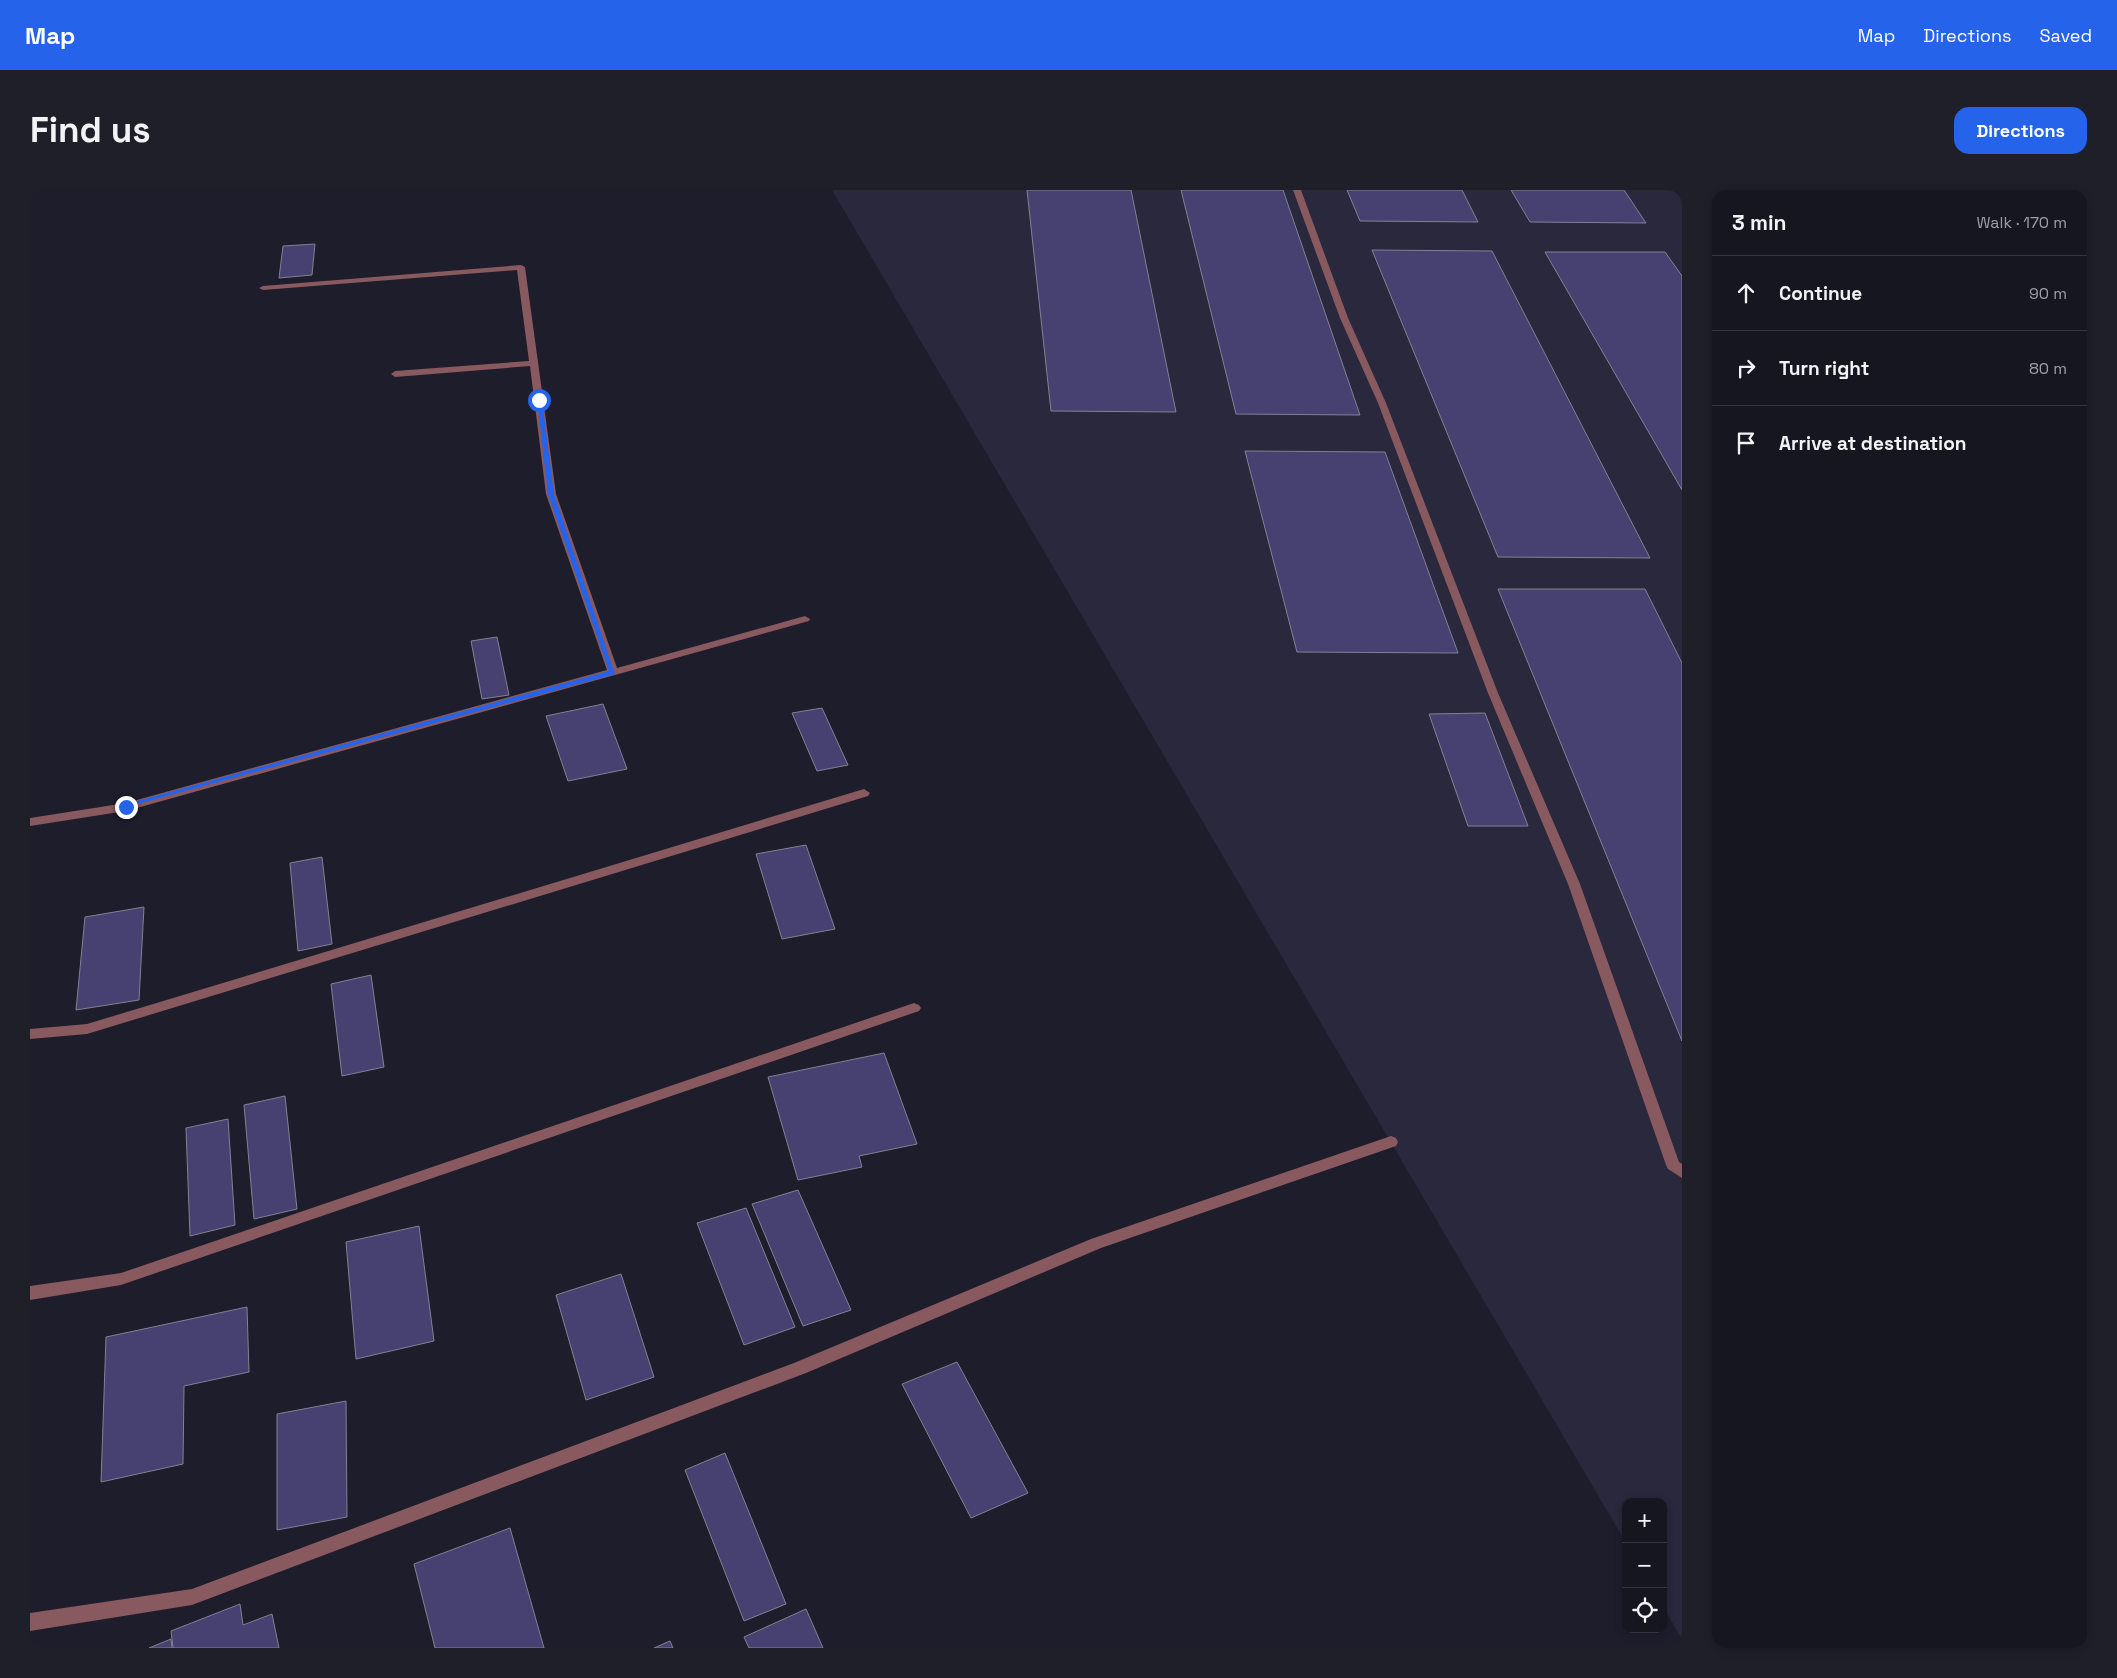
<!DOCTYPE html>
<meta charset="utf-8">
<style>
body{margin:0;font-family:"Space Grotesk",sans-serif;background:#1f1f2a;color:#f1f3f6}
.controls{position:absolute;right:15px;bottom:15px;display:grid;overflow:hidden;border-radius:10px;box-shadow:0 2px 8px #0003}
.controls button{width:45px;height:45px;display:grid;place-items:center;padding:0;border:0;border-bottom:1px solid #35353f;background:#161621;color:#f1f3f6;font:25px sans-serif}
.stop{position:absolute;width:15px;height:15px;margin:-11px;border:4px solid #2563eb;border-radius:50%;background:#fff}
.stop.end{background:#2563eb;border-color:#fff;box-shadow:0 1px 5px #0008}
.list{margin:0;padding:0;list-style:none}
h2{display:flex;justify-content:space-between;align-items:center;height:65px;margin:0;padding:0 20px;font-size:21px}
h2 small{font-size:16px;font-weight:400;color:#9e9fa5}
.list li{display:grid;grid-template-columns:32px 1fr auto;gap:15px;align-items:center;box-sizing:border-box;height:75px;padding:0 20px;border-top:1px solid #35353f}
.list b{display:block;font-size:19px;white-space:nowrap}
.list em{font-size:16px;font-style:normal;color:#9e9fa5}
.icon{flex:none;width:28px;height:28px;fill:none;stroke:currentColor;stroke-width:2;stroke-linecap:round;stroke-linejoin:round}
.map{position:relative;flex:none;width:1652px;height:1458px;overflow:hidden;border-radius:15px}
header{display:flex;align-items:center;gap:30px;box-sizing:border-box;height:70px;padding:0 25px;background:#2563eb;color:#fff}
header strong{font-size:24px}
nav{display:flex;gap:28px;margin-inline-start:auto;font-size:18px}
.intro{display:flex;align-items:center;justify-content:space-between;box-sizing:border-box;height:120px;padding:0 30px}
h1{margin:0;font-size:35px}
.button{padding:12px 22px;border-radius:15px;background:#2563eb;color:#fff;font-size:18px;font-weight:700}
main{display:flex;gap:30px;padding:0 30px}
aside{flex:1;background:#161621;border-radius:15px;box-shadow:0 2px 8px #0003}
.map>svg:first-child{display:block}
.built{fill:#29283c}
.building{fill:#474171;stroke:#828193}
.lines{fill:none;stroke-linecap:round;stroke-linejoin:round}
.minor{fill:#88595e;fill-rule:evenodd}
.route{fill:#2563eb}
</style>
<header>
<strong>Map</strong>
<nav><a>Map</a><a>Directions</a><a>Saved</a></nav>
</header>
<div class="intro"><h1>Find us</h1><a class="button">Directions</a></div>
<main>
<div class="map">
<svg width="1652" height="1458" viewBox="0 0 1652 1458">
<rect width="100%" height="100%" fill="#1e1d2c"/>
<path class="built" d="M802 0H1652V1449L1633 1417V1312H1596V1353Z"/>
<path class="building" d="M997 0H1101L1146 222 1021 221Z
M1151 0H1253L1330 225 1206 224Z
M1317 0H1432L1448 32 1330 31Z
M1481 0H1594L1616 33 1500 32Z
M285 54 282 85 249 88 253 56Z
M1342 60 1462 61 1620 368 1468 367Z
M1515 62H1635L1652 86V300Z
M1215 261 1355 262 1428 463 1267 462Z
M1468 399H1615L1652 473V851Z
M467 447 479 505 452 509 441 451Z
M573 514 597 579 538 591 516 526Z
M792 518 818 575 787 581 762 523Z
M1455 523 1498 636H1438L1399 524Z
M776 655 805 739 752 749 726 664Z
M292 667 302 754 268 761 260 673Z
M114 717 109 810 46 820 55 727Z
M341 785 354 877 312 886 301 794Z
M854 863 887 954 829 966 832 977 768 990 738 887Z
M255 906 267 1019 224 1029 214 915Z
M198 929 205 1035 160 1046 156 938Z
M768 1000 821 1120 773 1136 722 1014Z
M716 1018 765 1137 714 1155 667 1033Z
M389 1036 404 1151 326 1169 316 1052Z
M591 1084 624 1187 556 1210 526 1105Z
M217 1117 219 1182 154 1196 153 1274 71 1292 76 1147Z
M927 1172 998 1303 941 1328 872 1194Z
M316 1211 317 1327 247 1340V1224Z
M695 1263 756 1414 714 1431 655 1280Z
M480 1338 514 1458H405L384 1374Z
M210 1414 213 1435 242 1424 249 1458H143L141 1441Z
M776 1419 793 1458H719L714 1447Z
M141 1449 142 1458H119Z
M640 1451 643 1458H624Z"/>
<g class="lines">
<path class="minor" d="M1263 0H1271L1318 128 1356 213 1468 503 1550 694 1649 972 1652 974V988L1638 979 1636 975 1538 694 1458 503 1348 213 1310 128Z
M491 75 495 77 526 304 587 478 775 426 780 429 779 431 96 621 0 636V628L96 613 577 480 516 304 500 176 365 187 361 184 365 181 499 171 487 80 233 100 229 98 233 96Z
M834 599 840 603 838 606 57 844 0 849V839L57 834Z
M884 813 889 815 891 818 889 821 91 1095 0 1110V1096L91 1083Z
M1361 946 1366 948 1368 952 1366 956 1071 1058 776 1183 162 1415 0 1441V1423L162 1399 764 1173 1061 1049Z"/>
</g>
<path class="route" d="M507 209 512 210 524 304 585 484 93 618V615L579 481 518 304Z"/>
</svg>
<div class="controls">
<button>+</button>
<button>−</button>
<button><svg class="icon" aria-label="locate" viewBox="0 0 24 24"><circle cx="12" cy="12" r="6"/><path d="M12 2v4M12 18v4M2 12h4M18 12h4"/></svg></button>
</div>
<div class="stop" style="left:509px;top:210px"></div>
<div class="stop end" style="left:96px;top:617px"></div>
</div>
<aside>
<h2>3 min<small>Walk · 170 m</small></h2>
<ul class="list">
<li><svg class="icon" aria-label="ahead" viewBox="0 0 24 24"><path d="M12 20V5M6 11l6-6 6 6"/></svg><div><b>Continue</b></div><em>90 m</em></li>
<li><svg class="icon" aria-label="right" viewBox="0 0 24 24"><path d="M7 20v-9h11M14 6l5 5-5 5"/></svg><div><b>Turn right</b></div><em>80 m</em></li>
<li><svg class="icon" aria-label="arrive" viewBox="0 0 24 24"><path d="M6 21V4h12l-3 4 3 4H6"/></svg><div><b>Arrive at destination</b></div></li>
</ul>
</aside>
</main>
